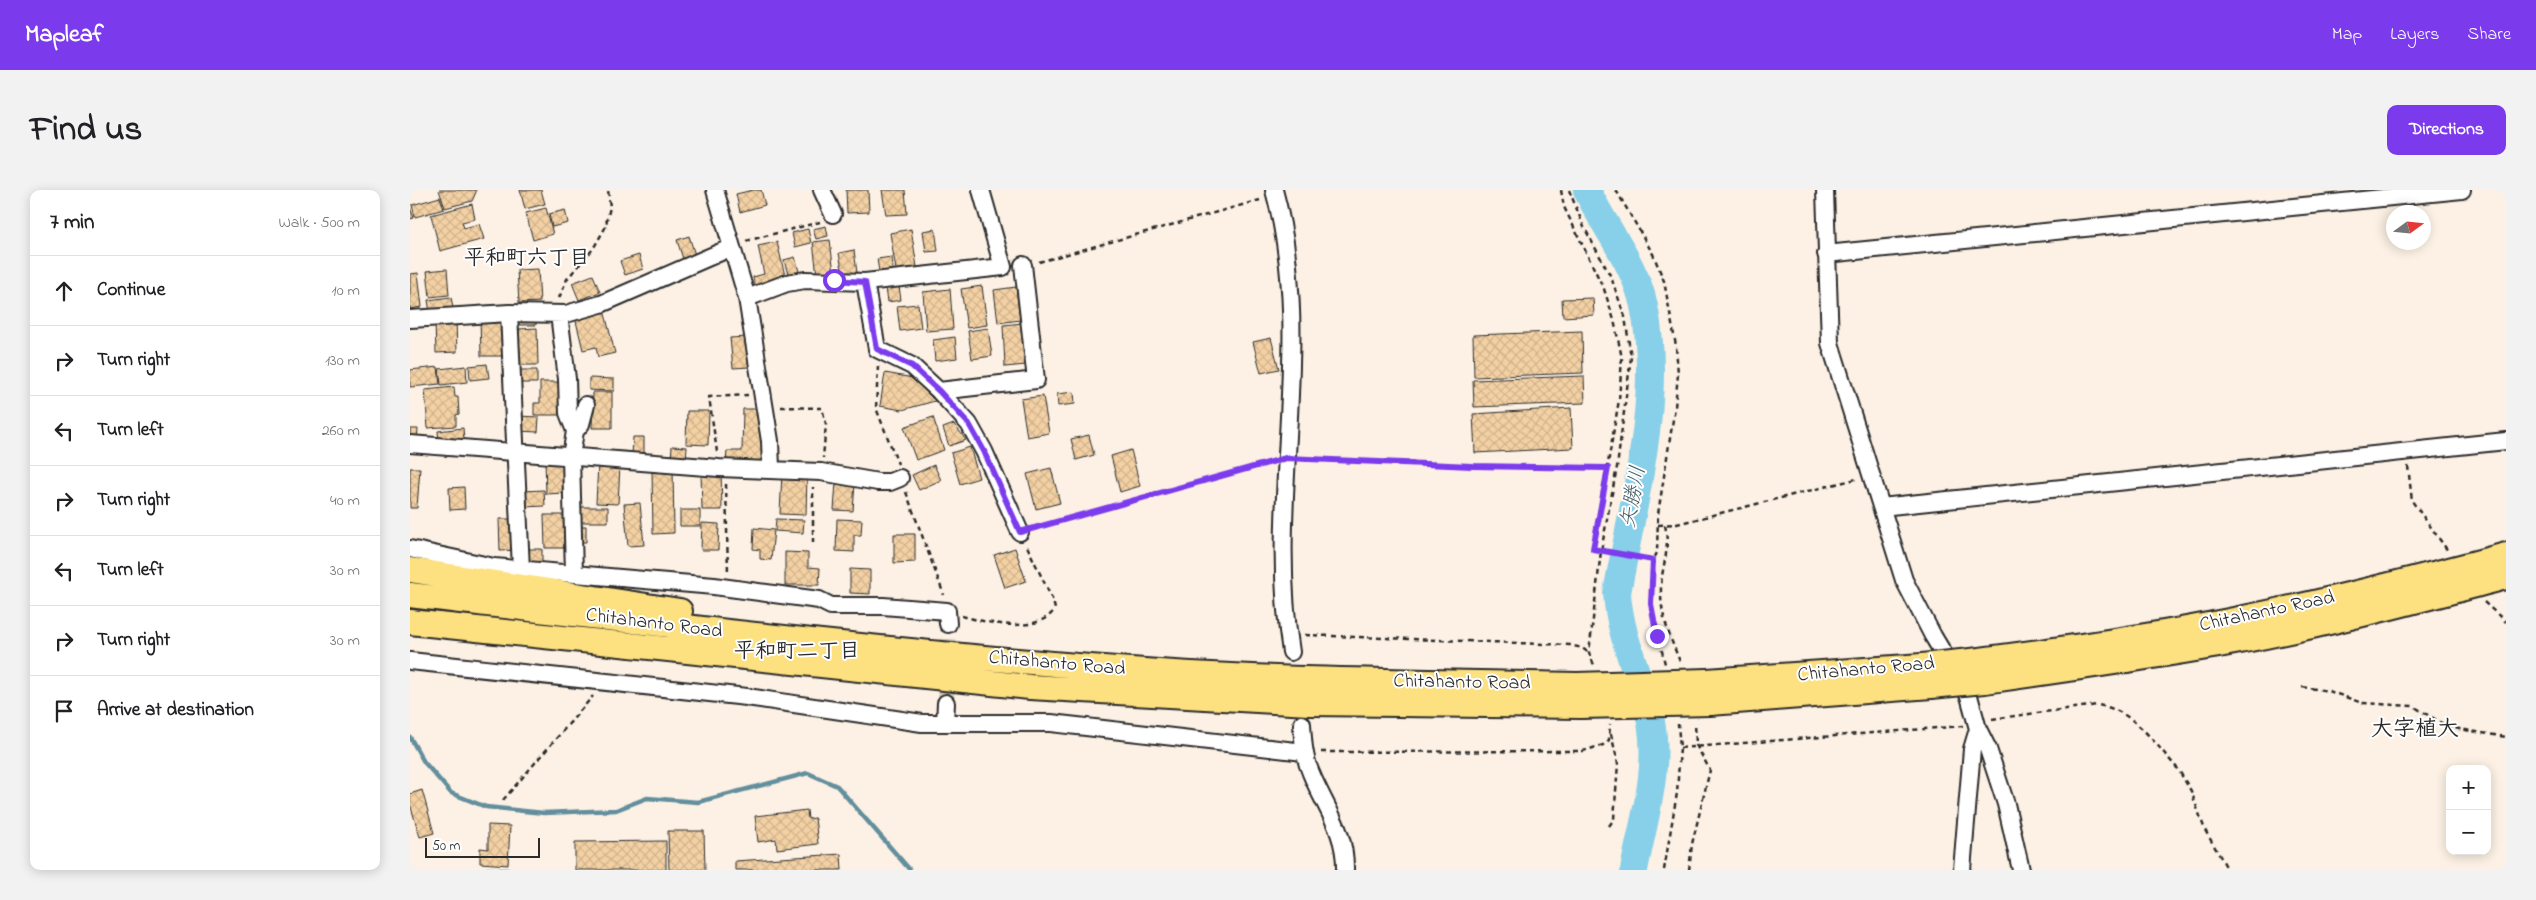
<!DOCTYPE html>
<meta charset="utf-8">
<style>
body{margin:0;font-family:"Indie Flower","Klee One",sans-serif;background:#f2f2f2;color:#202124}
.controls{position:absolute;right:15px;bottom:15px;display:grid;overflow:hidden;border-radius:10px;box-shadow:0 2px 12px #0003}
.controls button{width:45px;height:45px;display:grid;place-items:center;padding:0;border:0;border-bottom:1px solid #e0e0e0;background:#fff;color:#202124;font:25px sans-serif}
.compass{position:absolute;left:1976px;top:15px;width:45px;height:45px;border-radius:50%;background:#fff;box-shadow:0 2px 12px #0003;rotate:75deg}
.scale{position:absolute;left:15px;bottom:12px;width:115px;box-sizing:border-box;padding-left:5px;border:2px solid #2b2b2b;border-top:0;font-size:14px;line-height:18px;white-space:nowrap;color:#2b2b2b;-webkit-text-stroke:4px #fff;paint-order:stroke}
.stop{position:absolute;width:15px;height:15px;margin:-11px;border:4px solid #7c3aed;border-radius:50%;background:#fff}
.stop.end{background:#7c3aed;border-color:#fff;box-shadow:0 1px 5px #0008}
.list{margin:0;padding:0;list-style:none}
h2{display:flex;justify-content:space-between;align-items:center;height:65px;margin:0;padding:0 20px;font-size:21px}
h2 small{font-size:16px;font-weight:400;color:#757577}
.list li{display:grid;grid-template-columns:32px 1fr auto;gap:15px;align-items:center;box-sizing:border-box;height:70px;padding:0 20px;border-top:1px solid #e0e0e0}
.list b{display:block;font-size:19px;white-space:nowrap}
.list em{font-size:16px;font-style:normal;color:#757577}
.icon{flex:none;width:28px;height:28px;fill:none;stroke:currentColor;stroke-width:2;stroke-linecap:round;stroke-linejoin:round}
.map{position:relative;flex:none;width:2096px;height:680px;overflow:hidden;border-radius:10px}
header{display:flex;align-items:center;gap:30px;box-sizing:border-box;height:70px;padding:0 25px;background:#7c3aed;color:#fff}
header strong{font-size:24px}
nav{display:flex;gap:28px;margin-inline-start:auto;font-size:18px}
.intro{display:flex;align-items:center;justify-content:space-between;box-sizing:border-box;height:120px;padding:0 30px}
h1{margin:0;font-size:35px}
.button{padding:12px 22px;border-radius:10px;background:#7c3aed;color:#fff;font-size:18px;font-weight:700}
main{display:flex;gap:30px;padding:0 30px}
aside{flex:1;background:#fff;border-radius:10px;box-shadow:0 2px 12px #0003}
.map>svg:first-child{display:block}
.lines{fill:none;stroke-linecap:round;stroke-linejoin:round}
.stream{stroke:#638e9d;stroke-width:4.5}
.river{stroke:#88d0e9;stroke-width:28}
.building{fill:url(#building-cross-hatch);stroke:#2b2b2b}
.minor-tunnel{stroke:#d2c9bf;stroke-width:16;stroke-dasharray:16 8;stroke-linecap:butt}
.minor-casing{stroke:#2b2b2b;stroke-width:20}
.highway-casing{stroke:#2b2b2b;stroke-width:28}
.path{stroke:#2b2b2b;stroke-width:2.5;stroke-dasharray:5 4;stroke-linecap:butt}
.minor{stroke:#fff;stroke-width:16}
.highway{stroke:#fde080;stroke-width:24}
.highway-bridge-casing{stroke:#2b2b2b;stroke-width:28;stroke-linecap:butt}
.path-bridge{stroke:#2b2b2b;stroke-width:2.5;stroke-dasharray:5 4;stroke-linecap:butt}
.highway-bridge{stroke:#fde080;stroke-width:24}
.route{stroke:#7c3aed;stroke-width:6}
.labels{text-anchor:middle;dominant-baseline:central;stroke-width:4;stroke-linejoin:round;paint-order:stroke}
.street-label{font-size:20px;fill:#2b2b2b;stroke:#fff}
.neighbourhood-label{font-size:21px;font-weight:bold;fill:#2b2b2b;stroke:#fff}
.water-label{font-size:21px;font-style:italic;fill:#475d64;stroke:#fff}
.quarter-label{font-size:22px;font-weight:bold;fill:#2b2b2b;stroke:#fff}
</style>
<header>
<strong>Mapleaf</strong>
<nav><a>Map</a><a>Layers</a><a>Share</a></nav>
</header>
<div class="intro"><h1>Find us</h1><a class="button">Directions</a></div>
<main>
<aside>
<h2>7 min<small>Walk · 500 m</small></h2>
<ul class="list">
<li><svg class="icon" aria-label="ahead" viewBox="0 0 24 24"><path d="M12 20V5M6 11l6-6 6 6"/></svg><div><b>Continue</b></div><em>10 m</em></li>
<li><svg class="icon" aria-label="right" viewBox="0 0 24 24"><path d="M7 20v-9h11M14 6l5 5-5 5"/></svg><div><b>Turn right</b></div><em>130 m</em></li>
<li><svg class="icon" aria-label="left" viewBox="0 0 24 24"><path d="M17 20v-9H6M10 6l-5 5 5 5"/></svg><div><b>Turn left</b></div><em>260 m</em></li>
<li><svg class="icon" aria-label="right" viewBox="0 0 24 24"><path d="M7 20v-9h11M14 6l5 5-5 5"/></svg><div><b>Turn right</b></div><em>40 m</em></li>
<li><svg class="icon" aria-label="left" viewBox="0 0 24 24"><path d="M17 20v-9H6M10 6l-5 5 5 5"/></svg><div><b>Turn left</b></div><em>30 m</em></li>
<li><svg class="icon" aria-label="right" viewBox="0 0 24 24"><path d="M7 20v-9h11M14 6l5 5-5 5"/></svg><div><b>Turn right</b></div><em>30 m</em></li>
<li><svg class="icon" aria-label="arrive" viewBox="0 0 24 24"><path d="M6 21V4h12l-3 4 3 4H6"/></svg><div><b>Arrive at destination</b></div></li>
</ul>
</aside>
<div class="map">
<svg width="2096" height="680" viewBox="0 0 2096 680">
<defs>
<pattern id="building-cross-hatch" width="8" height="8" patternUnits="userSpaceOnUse" patternTransform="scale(1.25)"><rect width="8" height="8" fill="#f4d1a4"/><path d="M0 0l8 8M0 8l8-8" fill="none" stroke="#d1b48d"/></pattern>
</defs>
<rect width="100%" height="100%" fill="#fcf1e4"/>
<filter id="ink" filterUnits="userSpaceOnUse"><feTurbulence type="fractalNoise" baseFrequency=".02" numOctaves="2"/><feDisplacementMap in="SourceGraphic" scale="10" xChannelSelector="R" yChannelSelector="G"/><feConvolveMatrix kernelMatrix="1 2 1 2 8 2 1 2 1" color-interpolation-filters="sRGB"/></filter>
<g filter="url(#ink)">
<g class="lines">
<path class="stream" d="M0 547 14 572 41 603 76 617 134 623 206 620 237 608 288 612 398 583 427 596 500 680"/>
<path class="river" d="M1177 0C1195 39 1225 73 1234 116 1253 207 1223 313 1207 403 1210 449 1231 488 1241 532 1250 581 1233 632 1224 680"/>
</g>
<path class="building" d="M29 0H66V2L62 11 35 18Z
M110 0H131L135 14 115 19Z
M343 0H351L355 15 330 22 326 4Z
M436 0H458L459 22 437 23Z
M472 0H495L497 24 476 25Z
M30 7 34 19 5 27 2 15Z
M62 14 65 29 52 32 54 38 69 34 74 49 30 61 21 25Z
M0 18 4 28 0 29Z
M136 18 143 44 123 50 116 23Z
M155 20 158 33 142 37 139 24Z
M416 36 418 46 406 49 403 39Z
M398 39 401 53 385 57 382 43Z
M501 39 507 77 486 80 480 43Z
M525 39 528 61 516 62 513 41Z
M279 46 285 65 273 69 267 50Z
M420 50 424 83 407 85 403 52Z
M367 52 376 90 345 98 343 87 354 84 348 56Z
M444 60 447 83 433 85 429 63Z
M229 65 233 79 215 85 210 71Z
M385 67 390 85 379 88 374 70Z
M482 67 483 80 469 81 467 69Z
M37 79 39 105 20 107 17 81Z
M128 79 130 112 109 113 107 80Z
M8 83 12 117 0 119V84Z
M183 85 190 102 169 110 162 93Z
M489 96 491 110 478 112 476 98Z
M572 96 577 135 557 138 551 99Z
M606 97 610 130 588 133 584 100Z
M540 99 543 139 516 141 513 102Z
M41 107 43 118 20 122 18 110Z
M1183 108 1184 125 1153 127 1152 109Z
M508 114 511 138 490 141 487 116Z
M194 120 205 163 188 167 186 157 173 160 165 127Z
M96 127V166H71L70 128Z
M106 128H126V135H106Z
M46 131 47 162 26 163 25 132Z
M613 133 616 175 595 177 593 135Z
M127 138 128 175H110L109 139Z
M578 138 582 166 562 169 558 141Z
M1172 141 1173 183 1064 187 1063 145Z
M337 147 340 177 323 178 320 148Z
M545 147 547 168 525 171 523 150Z
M861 148 869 179 851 183 843 152Z
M77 174 79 188 60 190 59 176Z
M56 176 57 192 31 195 29 179Z
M28 177 30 194 0 197V180Z
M107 180H127V193H107Z
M475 183 503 188 525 211 492 220 470 216Z
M1174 186 1175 213 1064 217 1063 190Z
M179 188 204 189V201L179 200Z
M130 192H155L154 225H124V213H130Z
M44 197 45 207H48L49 224 46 225V236L18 238 15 200Z
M183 202H202V238H182Z
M664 202 665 214 648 216 647 204Z
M633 206 639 243 617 247 611 209Z
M1161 218 1163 258 1065 263 1063 224Z
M333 219H352L351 253H357V270H351V274L316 272 317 261H332Z
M277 221H299L298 255 276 254Z
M107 226 129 227 128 242 107 241Z
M523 227 534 260 506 270 494 237Z
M544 234 556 250 539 256 533 238Z
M53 238 54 249 29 251 28 241Z
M0 239H8L7 250H0Z
M679 245 684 265 666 270 661 249Z
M223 247H234V265H222Z
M262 256 277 257 276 270 261 269Z
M560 257 569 288 550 294 541 263Z
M721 260 730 296 710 302 701 266Z
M135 269H154L155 303 136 304Z
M188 273 210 275 208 314 186 313Z
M524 275 531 290 509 300 502 285Z
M0 278H10L7 318H0Z
M263 278 264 343 243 344 242 279Z
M641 278 650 313 626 319 617 284Z
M291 281H311L312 320H292Z
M372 282 397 283 396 325 370 324Z
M426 292 445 293 443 321 424 320Z
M54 297 55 319 40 320 39 298Z
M134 300 135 316 113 317V301Z
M230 313 234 355 218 356 214 314Z
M162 317H198V332H162Z
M270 320H290V336H270Z
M134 325H154V358H135Z
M89 329H105L106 360 90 361Z
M366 329 394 330 393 343 365 341Z
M427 329 452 330 451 345H444V362L426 361Z
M292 333 309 334 308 360H291Z
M167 336H176V352H167Z
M344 338 364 340 361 370 350 369V360L343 359Z
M484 344H505V372L484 373Z
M605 358 616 391 595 398 584 365Z
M111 359H132V373H111Z
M375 362 398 363V377L410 378 409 395H375Z
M440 379 460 380V404L440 403Z
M12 600 24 643 10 647 0 614V604Z
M397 620 398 629 405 628 408 654 367 659 366 649 348 652 345 626Z
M78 635 100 636 98 675 70 673V658L78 659Z
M258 641H294L295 680H259Z
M256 651V680H165V652Z
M431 664 432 680H325V671Z
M76 678 99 679V680H76Z"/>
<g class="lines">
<path class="minor-tunnel" d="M536 513 538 434"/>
<defs>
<path id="minor" d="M305 0 337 108 360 251 361 279
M412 0 423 24
M571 0 593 77 455 92 467 159 502 176 529 201 626 190 613 75
M864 0C906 152 856 309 881 462
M1415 0 1420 153 1494 390 1523 446 1559 506 1568 539 1578 559 1596 614 1611 680
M1416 64 2052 0
M337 108 377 93 395 90 455 92
M99 123 111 379
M149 124 157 189 158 223 165 241
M0 129 99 123 156 124 191 114 320 58
M529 201 559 234 574 261 610 342
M0 254 309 278 411 282 468 292H480L490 288
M1471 317 2096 251
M0 359 84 377 304 396 409 410 421 416H473L537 421 538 434
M164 384 161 267 165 241 171 234 176 215
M0 471 337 507 512 533H641L894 562
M535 533 536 513
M892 534C893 551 894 568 901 583 915 618 936 641 935 680
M1552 680 1562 559 1568 539"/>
<path id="highway" d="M0 380 270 421
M0 405C249 434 499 465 749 482 888 491 1028 492 1167 495
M0 432 620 497 899 513 1171 516
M1570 470C1655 459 1740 447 1824 430 1915 412 2006 389 2096 365
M1297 491 1512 476
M1575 491C1660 479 1745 467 1830 451 1920 434 2008 410 2096 387
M1300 513 1521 496"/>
</defs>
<use href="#minor" class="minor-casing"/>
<use href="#highway" class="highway-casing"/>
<path class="path" d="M1151 0 1154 17 1194 99 1204 130 1212 168 1209 210 1183 359
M1159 0 1174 37 1201 87 1215 127 1221 167 1207 277 1191 361 1179 463 1184 475
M1206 0 1243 64 1254 91 1266 156 1268 184 1265 217 1248 324 1247 363 1243 370 1242 385 1241 414 1255 474
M336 51 410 32
M629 72 850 10
M149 108 157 89 183 59 195 38 200 17 198 0
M468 176 466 218 488 274
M371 217 412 218 416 234 413 268
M307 262 299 207 338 205
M892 269 1062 276 1198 278
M1998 276 2002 311 2038 361
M316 294 318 384
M496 302 534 405
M1248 335 1267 334 1446 289
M1255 335C1261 365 1250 377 1251 404 1251 428 1262 452 1271 474
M625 338 862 272
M403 353V297
M2074 412 2096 432
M552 426C578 433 628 445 645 419L643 411 616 354
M895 445 1160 455 1172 458 1179 463
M1892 497 1919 501 1952 513 2003 516 2038 537 2096 547
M1582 529 1687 515C1723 519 1745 554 1768 579L1781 601 1795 640 1818 680
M1270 558 1553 536
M911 562 1173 561 1193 555 1199 550 1200 534
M93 610 183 506
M1199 636 1204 629 1208 573 1201 544
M1254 680 1267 603 1270 558 1268 534
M1279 680 1282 654 1300 580 1286 555 1285 533"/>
<use href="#minor" class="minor"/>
<use href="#highway" class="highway"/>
<defs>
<path id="highway-bridge" d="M1512 476 1570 470
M1167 495 1297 491
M1521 496 1575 491
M1171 516 1300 513"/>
</defs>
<use href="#highway-bridge" class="highway-bridge-casing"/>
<path class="path-bridge" d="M1183 359 1243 370"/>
<use href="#highway-bridge" class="highway-bridge"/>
</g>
</g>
<g class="lines" filter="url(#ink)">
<path class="route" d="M424 90 455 92 467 159 502 176 529 201 559 234 574 261 610 342 876 268 1062 276 1198 278 1183 359 1243 370 1241 414 1247 446"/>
</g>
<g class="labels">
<g class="street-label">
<text transform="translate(1857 422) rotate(-12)">Chitahanto Road</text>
<text transform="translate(244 434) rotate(7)">Chitahanto Road</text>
<text transform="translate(647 474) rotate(5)">Chitahanto Road</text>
<text transform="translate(1456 480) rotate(-5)">Chitahanto Road</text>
<text transform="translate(1052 493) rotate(1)">Chitahanto Road</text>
</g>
<g class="neighbourhood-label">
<text x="117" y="69">平和町六丁目</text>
<text x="387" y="462">平和町二丁目</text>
</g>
<g class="water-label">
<text transform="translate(1224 307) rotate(-80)">矢勝川</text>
</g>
<g class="quarter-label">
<text x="2005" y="540">大字植大</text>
</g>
</g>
</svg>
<div class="controls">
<button>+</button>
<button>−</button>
</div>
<svg class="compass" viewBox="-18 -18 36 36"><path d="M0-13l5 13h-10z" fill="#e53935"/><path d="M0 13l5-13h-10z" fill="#757577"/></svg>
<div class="scale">50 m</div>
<div class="stop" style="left:424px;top:90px"></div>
<div class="stop end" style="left:1247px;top:446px"></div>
</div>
</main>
